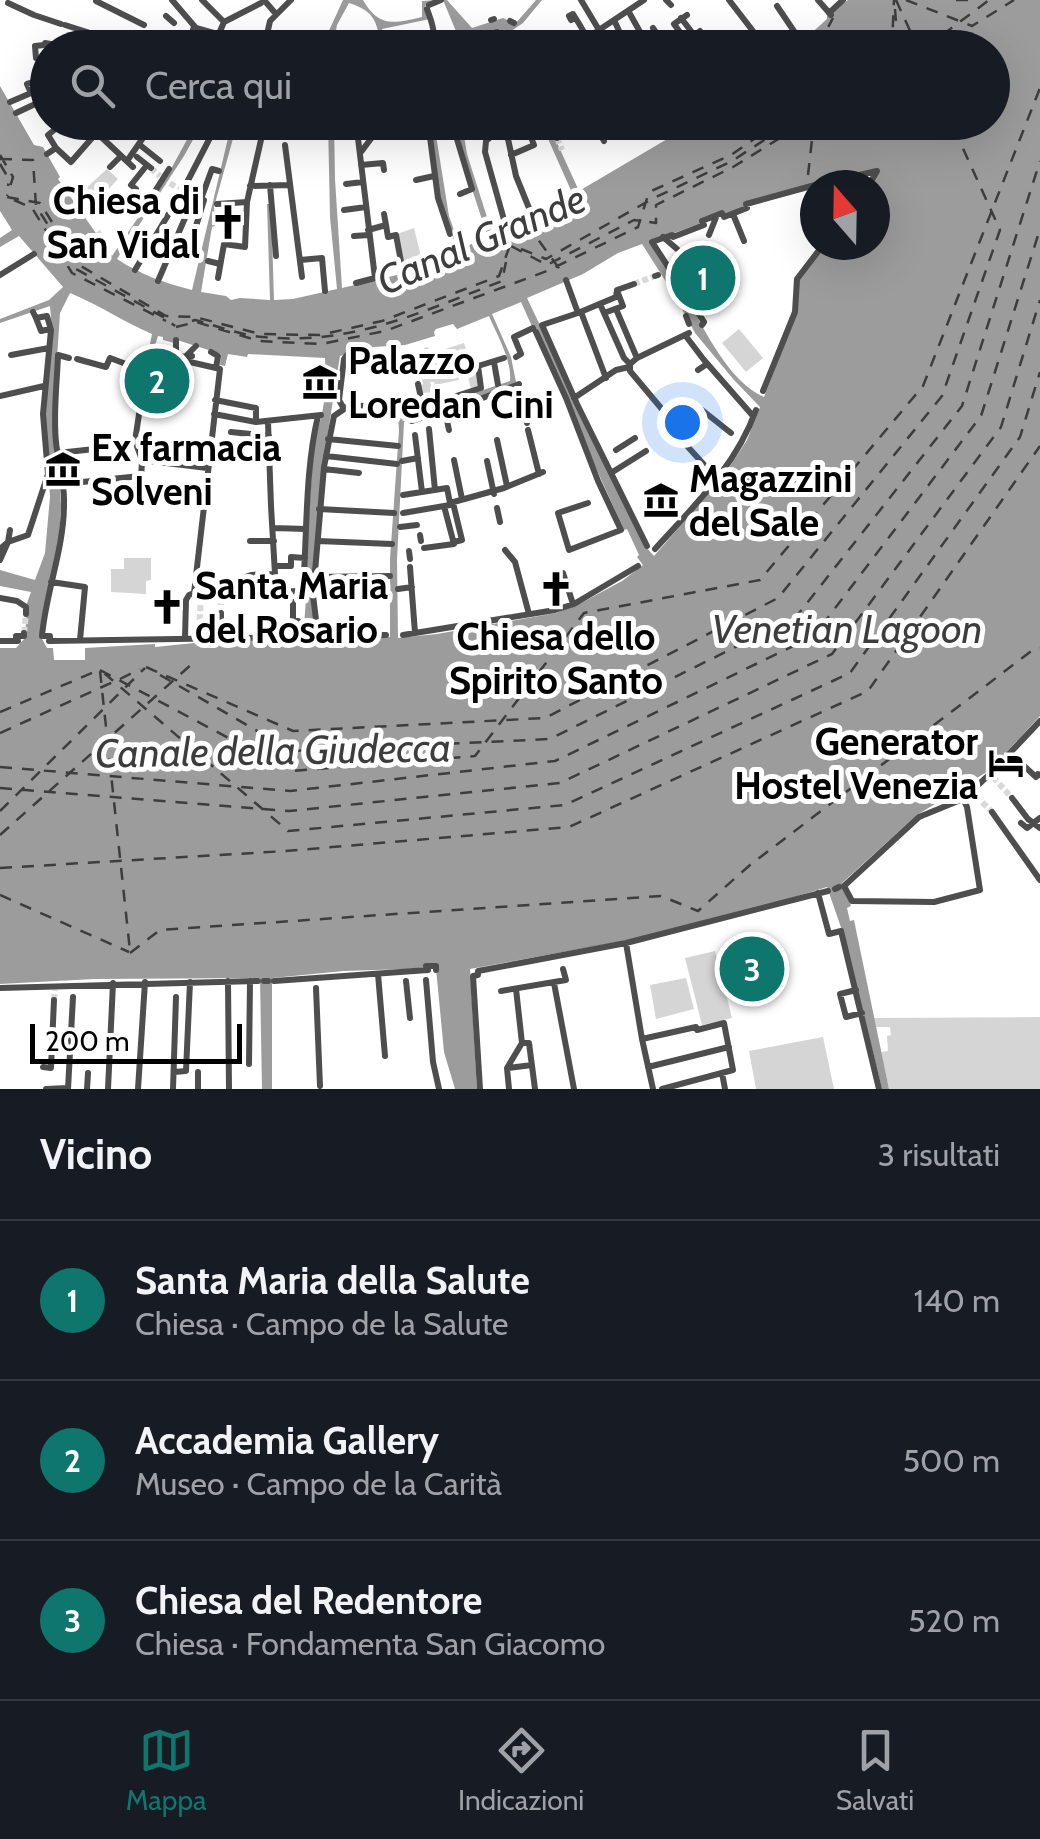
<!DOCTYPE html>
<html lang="it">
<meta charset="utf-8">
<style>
body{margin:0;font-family:Cabin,sans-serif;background:#20242c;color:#f1f3f6}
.compass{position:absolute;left:800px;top:170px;width:90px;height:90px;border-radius:50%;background:#171b24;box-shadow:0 10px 40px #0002;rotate:340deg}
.scale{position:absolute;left:30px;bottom:25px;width:212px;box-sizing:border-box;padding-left:10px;border:5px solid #000;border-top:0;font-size:28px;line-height:35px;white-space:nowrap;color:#000;-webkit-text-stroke:8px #fff;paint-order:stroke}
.you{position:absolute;left:682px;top:422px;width:35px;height:35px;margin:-25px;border:8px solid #fff;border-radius:50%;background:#1a73e8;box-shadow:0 0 0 15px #1a73e833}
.badge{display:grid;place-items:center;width:65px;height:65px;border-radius:50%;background:#0f766e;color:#fff;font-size:32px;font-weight:700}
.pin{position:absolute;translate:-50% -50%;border:5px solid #fff;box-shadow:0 2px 10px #0006}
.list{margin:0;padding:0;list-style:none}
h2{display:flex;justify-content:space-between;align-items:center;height:130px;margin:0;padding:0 40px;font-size:42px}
h2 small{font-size:32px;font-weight:400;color:#9ea1a6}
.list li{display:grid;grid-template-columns:65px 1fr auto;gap:30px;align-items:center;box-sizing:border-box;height:160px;padding:0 40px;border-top:2px solid #363941}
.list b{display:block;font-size:38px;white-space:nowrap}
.list p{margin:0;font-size:32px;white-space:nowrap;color:#9ea1a6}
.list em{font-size:32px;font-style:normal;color:#9ea1a6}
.icon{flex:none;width:55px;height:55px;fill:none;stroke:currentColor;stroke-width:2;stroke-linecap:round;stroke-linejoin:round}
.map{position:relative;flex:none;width:1040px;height:1089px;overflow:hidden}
.search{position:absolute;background:#171b24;box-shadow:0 10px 40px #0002;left:30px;right:30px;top:30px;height:110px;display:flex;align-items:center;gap:25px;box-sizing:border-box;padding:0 35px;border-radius:55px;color:#9ea1a6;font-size:38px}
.sheet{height:610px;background:#171b24}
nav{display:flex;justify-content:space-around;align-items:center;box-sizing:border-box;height:140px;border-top:2px solid #363941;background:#171b24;font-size:28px;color:#9ea1a6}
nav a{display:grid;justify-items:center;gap:5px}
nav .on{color:#0f766e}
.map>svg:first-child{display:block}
.green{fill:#d5d5d5}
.water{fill:#9c9c9c;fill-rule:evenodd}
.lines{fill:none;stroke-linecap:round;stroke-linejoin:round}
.ferry{stroke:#3d3d3d;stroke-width:2.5;stroke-dasharray:12 10;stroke-linecap:butt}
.street-tunnel{stroke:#d9d9d9;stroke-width:6;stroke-dasharray:6 3;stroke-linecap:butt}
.street{stroke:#4e4e4e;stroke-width:6}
.labels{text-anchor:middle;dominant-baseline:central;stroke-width:10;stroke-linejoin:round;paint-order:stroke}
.poi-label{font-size:38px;font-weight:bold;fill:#000;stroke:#fff;text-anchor:start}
.water-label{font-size:40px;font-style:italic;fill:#3d3d3d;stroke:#fff}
</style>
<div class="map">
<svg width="1040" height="1089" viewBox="0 0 1040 1089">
<rect width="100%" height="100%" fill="#fff"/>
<path class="green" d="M107 169 118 179 83 216 73 200Z
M414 228 423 265 405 272 397 234Z
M739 329 763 358 746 372 722 343Z
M464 343 469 359 476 357 480 386 471 389 466 369 457 372 459 380 435 385 434 382H430L434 392 423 393 419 386 423 384 418 356H421L424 348 428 347 430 354Z
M124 558H151V580L146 581V594L111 592V569H124Z
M715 951 732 1018 702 1025 685 958Z
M686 978 694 1009 656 1019 650 985Z
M1040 1017V1089H889L881 1052 888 1051 887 1036 891 1035 890 1027H876L874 1018Z
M823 1037 834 1089H756L749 1051Z"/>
<path class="water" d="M343 0H363C379 27 392 24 422 17V1L437 0 425 6 430 19 382 29 385 47H381C377 22 375 11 349 3L337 25 333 47H327V35Z
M443 0H447L472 28 503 18 515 24 536 0H542L523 23 507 34 512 47H507L498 32 466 37 447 47H442L441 44 458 36Z
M848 0H1040V716L990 770 917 815 842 883 851 906 847 908 850 921 854 920 889 1089H882L844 936 827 887 752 910 623 941 470 969 477 1089H455L444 1052 436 968 344 971 272 978V1089H262L260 978 94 979 0 984V648H16L25 638 27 607 26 606 31 592 0 586V570L35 580 45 553 50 497 45 414 52 329 50 306 0 323V319L49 300 63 287 19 236 0 247V238L12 230 0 211V86L34 145 43 147 60 177 58 179 112 256 171 169 196 123H210L236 128 214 207 215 226 212 227 201 292 226 296 231 300 240 298 270 300 267 204H271L274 300 293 299 337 289 330 217 328 123H334L335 179 342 288 401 274 436 260 439 262 456 253 453 245 455 243 440 200 429 123H434L449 216 461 250 487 235 472 189 456 123H462L467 154 492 233 522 219V217L539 211 573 195 541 123H548L579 191 674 135 680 130 678 127 685 123 688 125 691 122H992V48L796 47 827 19V15ZM201 125 229 134 192 290C165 283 141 275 117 259L184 156ZM880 170 870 185H875V245H826L799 280 797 312 764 397C729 382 705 330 688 301 677 282 662 262 650 242L745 207ZM642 244 675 296 695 333 734 380 760 407 747 440 723 477 654 556 646 547 527 298 583 274 618 253ZM70 293C99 305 124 322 152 334L148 354 152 355 158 336 163 337V340L174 343 177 340 221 354 220 365 225 366 228 354 247 357 248 354 325 358C327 387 325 412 314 440L304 588 306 599 303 639 214 641 155 647V644L85 648V660H54L53 648H47L41 637 59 543 61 506 55 389 60 313ZM521 302 624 530 627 529 639 555 637 557 643 565 622 581 583 602 556 613 437 634 398 638 397 560 404 422 445 410 516 382 511 357 492 314ZM489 316C497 335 512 360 510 381L433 407 398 416 399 431 390 559V637L316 639 312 595 322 470 340 356 374 347 405 345 435 336 434 332 436 329 453 324 457 329Z"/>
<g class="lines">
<path class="ferry" d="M896 0 918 48
M906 0 972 26 1014 0
M956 0H968
M895 9 898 48
M848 39 867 48
M824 48 825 33 833 18
M889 48 892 45 894 0
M925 48 989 0
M0 155 13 177 7 196
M0 159 33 160 36 206 76 269 165 318 175 326
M0 164 9 179 8 186
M808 175 814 122
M7 197 40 203 79 265 166 316 195 317 260 334 320 335 382 321 499 276 510 245
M14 200 32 208 72 273 166 321
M526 223 561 271
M511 246 547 265 634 220 656 223V205L733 167 806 122
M521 249 546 259 652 199 732 161 792 122
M192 321 195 320C217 326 240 335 263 337 351 346 421 312 502 281L506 262
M176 327 196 322 259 341 321 344 385 331 547 271 638 227 649 192 731 155 779 122
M146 667 293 731 545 718 778 598 942 396 1000 230 951 122
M100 670 291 771 475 756 584 613 760 580 923 386 1040 88
M100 671 130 951
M104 673 288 831 565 805 850 673 1020 437 1040 372
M160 675 292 751 550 739 796 617 962 406 1040 161
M120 679 140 669
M0 712 99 670
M0 733 113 682
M0 767 290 791 555 761 814 636 981 416 1040 229
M0 788 289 811 560 783 832 654 1001 427 1040 300
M0 811 145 668
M0 835 193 663
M0 868 286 851 569 827 868 691 1040 446
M0 895 129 952
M130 953 160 930 661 896 698 911 750 865 1034 649 1040 648"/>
<path class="street-tunnel" d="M408 43 423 40
M557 138 562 150
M151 168 160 176
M864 180 866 179
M170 183 181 191
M97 236 103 231
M634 284 655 276
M520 387 524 406
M221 599V607
M24 633 26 614
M199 638 201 593
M993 777 1012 798
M976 796 992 812
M54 1000 55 990"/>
<path class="street" d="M172 0 196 28 264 47
M202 0 224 22 218 36
M264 0 276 14
M581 0 599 30
M666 0 671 5
M729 0 766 48
M818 0 831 15
M96 1 144 25
M8 3 34 15 61 24
M429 5 441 0
M777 6 802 43
M829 13 843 0
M630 14 649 48
M687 15 674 24 687 42 700 31
M166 16 174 23
M575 18 571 20 569 16 573 14C580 25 587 36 592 48
M681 18 694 35
M491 20 494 19
M614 20 627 48
M510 21 514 23
M224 22 261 3
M65 25 131 46
M653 28 666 48
M601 29 610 48
M400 37 404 36 405 44 408 43
M661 40 670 34 679 48
M452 45C467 39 481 37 497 32
M172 48 175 41 186 47
M186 48 194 27
M197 48 203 31
M264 48 270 21 291 0
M426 48C439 36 432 24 427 9
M541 48 548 44 550 48
M572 48 644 0
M36 58 35 46 44 45 45 43 73 48
M10 102 31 93 27 84 48 78
M16 113 48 98
M161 122 181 135
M184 122 194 129
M428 122 438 198 450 234
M498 122V131L486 141 485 152 506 227
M550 122 557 138
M573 122 575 127 584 122
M594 122 604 141
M667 122 675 134
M470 125 480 122
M464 126 465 128
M120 128 124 122
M357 130 379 128V122
M498 131 508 139 516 176 531 213
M98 134 133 167
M456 136 472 189 460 194
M140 145 160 161
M285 145 302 277
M56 148 71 162 106 122
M361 152 379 128 386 122
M47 154 56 148 48 135 64 122
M511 155 534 145 525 122
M137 157 151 168
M127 161 154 122
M361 165 383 163 384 170
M110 167 121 156
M416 180 434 176
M346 184 363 182
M270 185 276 256
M815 185 877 171 869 185
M250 186 289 185
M152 196 169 169
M128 198 136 189 131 185 147 165
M201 199 212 169 219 171
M217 204 247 202
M344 210 366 207
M384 214 386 225
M733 214 744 241
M368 230 386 225 388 237 396 235 403 272
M709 235 717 215
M193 236 204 200
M354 236 369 235
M663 237 677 249
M172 250 198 259
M300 260 322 258 325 291
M208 261 220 264
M135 270 182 192 214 130
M0 275 34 254
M655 276 658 275
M218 278 224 244 245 247 247 202 265 122
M566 280 578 313
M158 281 194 197
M356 283 375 278 356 122
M617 290 616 297 578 313 542 325 577 404 647 546
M617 290 634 284
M600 304 604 313 623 306 618 293
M616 309 637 358
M581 312 606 378
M604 313 624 358 630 364
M686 316 689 324
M36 318 41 331 50 329
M702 325 704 322 652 242 672 235 673 237 704 225 702 221 722 213 724 217 747 208 746 204 815 185
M536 332 566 398 598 481 621 530 569 550 558 513 588 503
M689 333 637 358 630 364V371L687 439 688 447 717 479
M685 335 704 360 753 416
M211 352 218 356 216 368 220 369 194 593 303 591
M11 355 49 348
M186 356 196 346
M176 357V340
M185 357 190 362 216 368
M516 357 521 354 514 337 533 328
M110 358 142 370
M77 359 106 367 110 358
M494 362 498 385
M140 369 176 357 192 356
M698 370 707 364
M418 384 421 398
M763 391 795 312 797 279 823 245
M0 396 44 386
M574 398 616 370 629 367
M215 400 256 408V422
M524 406 527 423
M344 409 339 400 344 359 347 355
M702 410 731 433
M445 411 449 430
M214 414 256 422 321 415
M334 416 324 467 313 595 317 628 323 636 386 635
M334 416 350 405 406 409 422 407 481 388 478 366 504 358
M669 417 682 409 688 417
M412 421 472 402 519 384
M268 422 271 506 276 591
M429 429 435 490
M528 430 539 474
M231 432 269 436
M415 435 422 492
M328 439 398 446
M497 440 507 486
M616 450 635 438
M58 453 122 446 135 441
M326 456 397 464
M142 460 207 468
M226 460 269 462
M454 460 462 499
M402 461 418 458
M487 461 494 494
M324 469 359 473
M611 473 646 451
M141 480 142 460 135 441 146 368
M63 484 140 476
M403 495 447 488 450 503
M453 503 462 540 454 542
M497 508 500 522
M319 509 394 513
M403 513 450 505V503L504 488 543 472
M400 527 417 525
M274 528 306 529
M420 535 421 541
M250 541H274
M318 541 392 544
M424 548 454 544 444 506
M0 549 8 542 10 530
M655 549C694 506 736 466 756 410
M505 550 515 562 529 614
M409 551 410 559
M0 560 8 542 28 535 48 474 43 414 51 330 47 316 36 318 33 312
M275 566H291V557L305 558
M410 567 415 633
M304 573C307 521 306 466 318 416
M563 573 573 604
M314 577 390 576
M51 582 85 587 80 640
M398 589 412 587
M209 590 251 575 275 574
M0 598 17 601 26 607V614
M221 620V613
M403 635 555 610 574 604 638 566
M185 638 186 600 189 595 194 593
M0 641H18
M16 641V636H24V633
M49 641 297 637 298 621H293V602
M50 641V636H42C46 591 64 549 64 504 65 483 58 463 56 442 53 413 57 384 58 355L69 358
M1010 753 1036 777 1038 774 1040 775
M1012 798 1028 819 1040 828
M963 799 967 807 980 890 934 902 852 901 844 886 919 817 963 799 992 772 1040 721
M992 812 1040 880
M1021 823 1027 828 1040 818
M835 889 839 887
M818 893 829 934 841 931 879 1089
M626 943 642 1039 653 1089
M426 966H436V970
M378 974 385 1056
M426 980 433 1062 439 1089
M228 981 229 1089
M264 981H268
M274 981 428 970
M406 981 410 1018
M554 983 574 1089
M0 988 258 981
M316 988 320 1086
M856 990 840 994 846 1017 862 1013
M501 991 566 980 563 969
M642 1039 696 1027 697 1030 724 1023 733 1070 662 1089
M522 1043H529L535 1089
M249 1064 250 981
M43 1067 51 1068 54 1000
M648 1067 729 1047
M508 1068 532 1065
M174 1072 186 1071 190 982
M722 1073 725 1089
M46 1089 68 1088
M68 1089 73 997
M87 1089 88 1073
M108 1089 113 983
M138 1089 145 982
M173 1089 176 997
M198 1089V1072
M480 1089 473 976 478 975V971L626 943 828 891
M509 1089 507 1068 522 1043 516 989"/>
</g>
<defs>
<symbol id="church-bare" viewBox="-9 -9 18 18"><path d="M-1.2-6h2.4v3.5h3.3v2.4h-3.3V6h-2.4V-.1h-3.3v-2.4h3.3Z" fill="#000" stroke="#fff" stroke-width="2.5" paint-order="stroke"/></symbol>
<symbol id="museum-bare" viewBox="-9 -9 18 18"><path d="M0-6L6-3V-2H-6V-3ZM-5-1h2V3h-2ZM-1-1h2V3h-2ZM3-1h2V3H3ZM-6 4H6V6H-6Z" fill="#000" stroke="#fff" stroke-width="2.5" paint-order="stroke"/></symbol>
<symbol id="hotel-bare" viewBox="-9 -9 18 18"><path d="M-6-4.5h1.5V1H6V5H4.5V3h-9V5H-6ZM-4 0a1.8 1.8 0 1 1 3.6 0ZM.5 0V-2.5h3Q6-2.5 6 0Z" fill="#000" stroke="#fff" stroke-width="2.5" paint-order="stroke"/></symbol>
</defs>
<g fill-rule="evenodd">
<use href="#church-bare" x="203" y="197" width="50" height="50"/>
<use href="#museum-bare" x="295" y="357" width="50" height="50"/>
<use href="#museum-bare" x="38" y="444" width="50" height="50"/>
<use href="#museum-bare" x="636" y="475" width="50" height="50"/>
<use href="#church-bare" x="531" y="564" width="50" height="50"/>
<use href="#church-bare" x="142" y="582" width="50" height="50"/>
<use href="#hotel-bare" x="981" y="738" width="50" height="50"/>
</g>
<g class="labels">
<g class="poi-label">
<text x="200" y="200" text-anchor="end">Chiesa di<tspan x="200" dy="44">San Vidal</tspan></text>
<text x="348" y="360">Palazzo<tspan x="348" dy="44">Loredan Cini</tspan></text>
<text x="91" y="447">Ex farmacia<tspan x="91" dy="44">Solveni</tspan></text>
<text x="689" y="478">Magazzini<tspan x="689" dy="44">del Sale</tspan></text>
<text x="195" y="585">Santa Maria<tspan x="195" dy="44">del Rosario</tspan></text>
<text x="556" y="636" text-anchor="middle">Chiesa dello<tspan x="556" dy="44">Spirito Santo</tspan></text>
<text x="978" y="741" text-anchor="end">Generator<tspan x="978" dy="44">Hostel Venezia</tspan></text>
</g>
<g class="water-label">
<text transform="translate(481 239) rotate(-23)">Canal Grande</text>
<text x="847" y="628">Venetian Lagoon</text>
<text transform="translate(273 750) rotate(-1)">Canale della Giudecca</text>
</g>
</g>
</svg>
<svg class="compass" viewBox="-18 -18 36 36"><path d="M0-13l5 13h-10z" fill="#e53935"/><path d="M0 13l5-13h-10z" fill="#9ea1a6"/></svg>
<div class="scale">200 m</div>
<div class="you"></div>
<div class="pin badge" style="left:703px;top:278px">1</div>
<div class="pin badge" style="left:157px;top:381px">2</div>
<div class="pin badge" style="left:752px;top:969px">3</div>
<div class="search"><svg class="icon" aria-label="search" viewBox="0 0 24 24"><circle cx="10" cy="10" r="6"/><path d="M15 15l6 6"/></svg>Cerca qui</div>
</div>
<section class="sheet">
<h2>Vicino<small>3 risultati</small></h2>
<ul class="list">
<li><span class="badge">1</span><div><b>Santa Maria della Salute</b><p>Chiesa · Campo de la Salute</p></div><em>140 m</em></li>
<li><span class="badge">2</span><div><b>Accademia Gallery</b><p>Museo · Campo de la Carità</p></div><em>500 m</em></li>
<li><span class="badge">3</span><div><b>Chiesa del Redentore</b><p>Chiesa · Fondamenta San Giacomo</p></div><em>520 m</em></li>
</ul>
</section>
<nav>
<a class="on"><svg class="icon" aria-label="map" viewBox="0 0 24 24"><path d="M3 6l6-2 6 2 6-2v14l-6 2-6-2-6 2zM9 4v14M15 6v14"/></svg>Mappa</a>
<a><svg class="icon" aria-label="directions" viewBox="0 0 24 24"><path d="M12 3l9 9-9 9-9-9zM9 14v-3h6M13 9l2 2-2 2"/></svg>Indicazioni</a>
<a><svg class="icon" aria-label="saved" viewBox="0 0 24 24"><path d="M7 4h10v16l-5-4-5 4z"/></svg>Salvati</a>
</nav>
